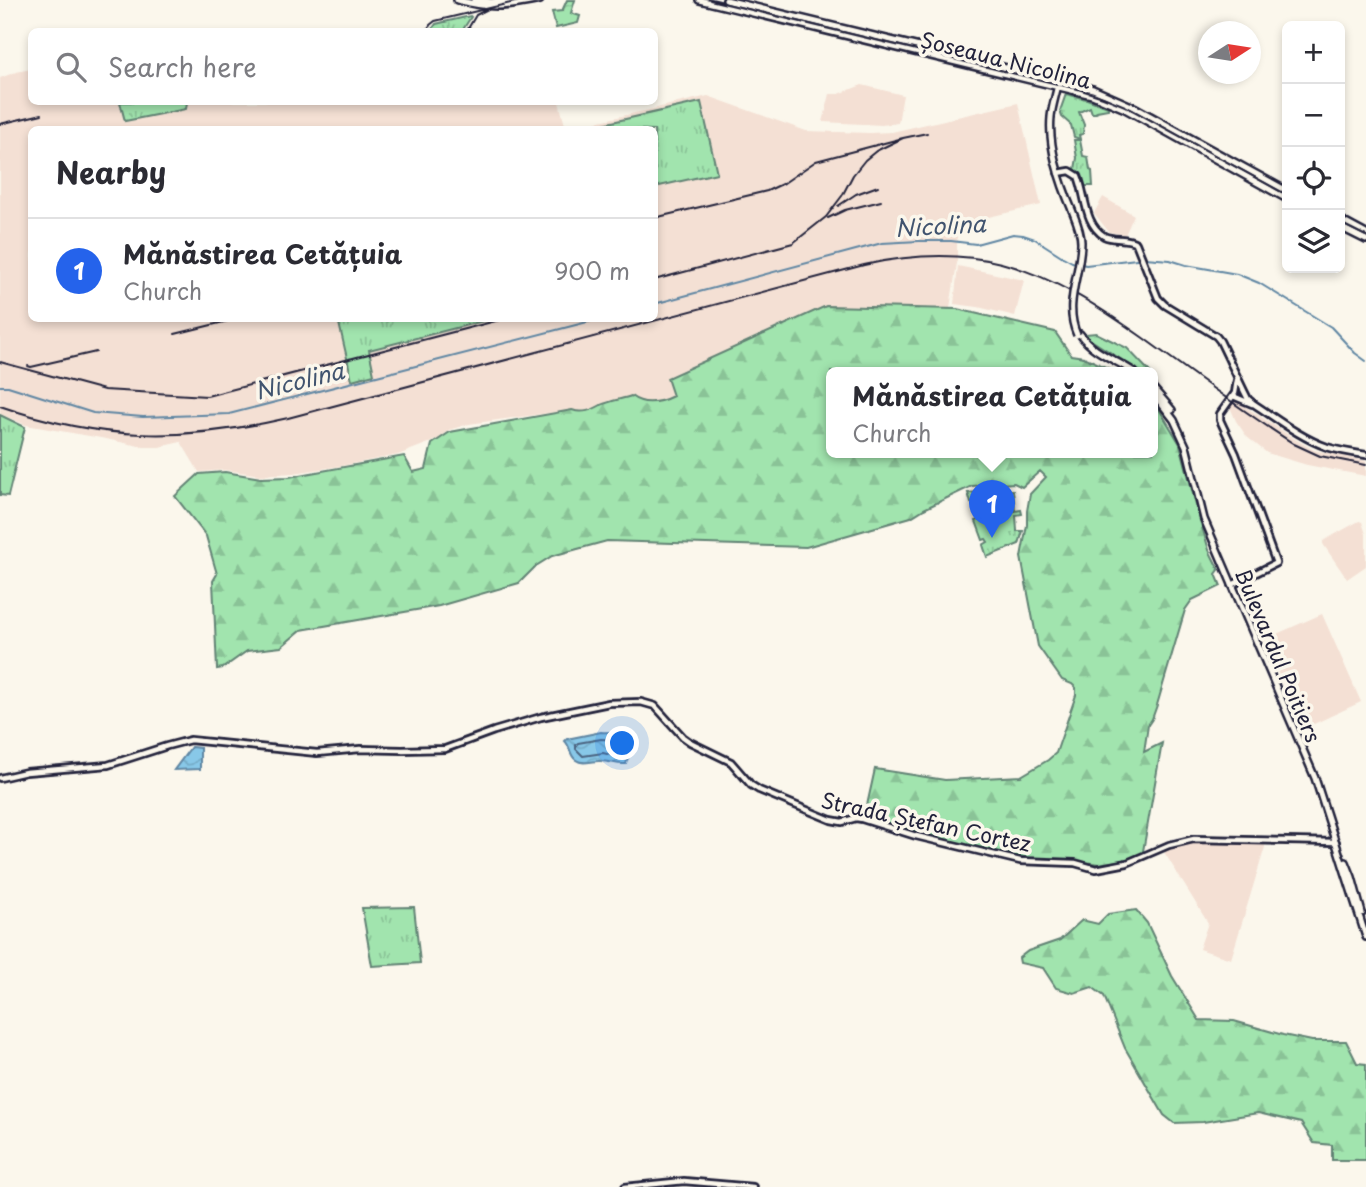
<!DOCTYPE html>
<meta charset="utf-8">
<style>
body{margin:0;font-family:"Playpen Sans",sans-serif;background:#f7f7f7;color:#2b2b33}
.controls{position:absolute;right:21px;top:21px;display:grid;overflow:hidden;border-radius:10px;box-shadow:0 4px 10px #0003}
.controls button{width:63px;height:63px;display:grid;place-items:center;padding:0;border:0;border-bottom:2px solid #e1e1e2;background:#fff;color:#2b2b33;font:35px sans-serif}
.compass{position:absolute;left:1198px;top:21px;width:63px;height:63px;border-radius:50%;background:#fff;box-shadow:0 4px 10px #0003;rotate:78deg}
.you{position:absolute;left:623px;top:744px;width:24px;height:24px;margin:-18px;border:5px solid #fff;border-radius:50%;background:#1a73e8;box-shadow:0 0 0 10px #1a73e833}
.badge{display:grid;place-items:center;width:46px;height:46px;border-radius:50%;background:#2563eb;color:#fff;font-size:23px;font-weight:700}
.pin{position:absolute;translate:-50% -58px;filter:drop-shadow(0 2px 4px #0008)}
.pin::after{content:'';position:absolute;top:37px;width:24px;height:21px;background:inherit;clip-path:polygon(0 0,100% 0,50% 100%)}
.popup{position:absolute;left:826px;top:367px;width:332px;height:91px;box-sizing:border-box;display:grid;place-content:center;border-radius:10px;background:#fff;filter:drop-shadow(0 2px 5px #0005);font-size:23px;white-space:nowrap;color:#7c7c81}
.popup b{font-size:26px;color:#2b2b33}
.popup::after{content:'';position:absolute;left:50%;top:100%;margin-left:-14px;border:14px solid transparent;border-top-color:#fff}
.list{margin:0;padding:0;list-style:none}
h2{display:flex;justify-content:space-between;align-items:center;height:91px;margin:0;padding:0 28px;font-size:30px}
h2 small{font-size:23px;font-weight:400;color:#7c7c81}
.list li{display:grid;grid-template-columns:46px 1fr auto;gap:21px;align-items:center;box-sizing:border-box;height:105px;padding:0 28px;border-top:2px solid #e1e1e2}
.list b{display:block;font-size:26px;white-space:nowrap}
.list p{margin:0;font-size:23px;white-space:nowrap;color:#7c7c81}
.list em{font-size:23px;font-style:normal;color:#7c7c81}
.icon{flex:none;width:38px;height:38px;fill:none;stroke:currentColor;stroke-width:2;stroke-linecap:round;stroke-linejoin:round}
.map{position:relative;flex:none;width:1366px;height:1187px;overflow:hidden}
.search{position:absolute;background:#fff;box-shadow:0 4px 10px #0003;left:28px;top:28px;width:630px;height:77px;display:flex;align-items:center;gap:18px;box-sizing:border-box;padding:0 24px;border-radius:10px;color:#7c7c81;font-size:26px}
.panel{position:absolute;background:#fff;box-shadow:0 4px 10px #0003;left:28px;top:126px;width:630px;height:196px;border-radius:10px}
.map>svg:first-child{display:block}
.built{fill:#f4e0d4;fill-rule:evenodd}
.grass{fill:url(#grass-tufts);stroke:#628374;stroke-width:2}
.forest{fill:url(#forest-firs);stroke:#628374;stroke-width:2}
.park{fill:url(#park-crowns);stroke:#628374;stroke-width:2}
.water{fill:url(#water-waves);stroke:#5f86a3;stroke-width:2}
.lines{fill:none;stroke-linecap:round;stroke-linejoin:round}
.shore{stroke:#4b6480;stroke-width:2}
.stream{stroke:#5f86a3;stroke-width:2}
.tertiary-casing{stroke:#22223b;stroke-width:10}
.secondary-casing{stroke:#22223b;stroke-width:10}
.tertiary{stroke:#fbf7ec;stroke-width:4.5}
.secondary{stroke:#fbf7ec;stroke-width:5}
.tram{stroke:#22223b;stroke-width:2}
.rail{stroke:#22223b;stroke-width:2}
.secondary-bridge-casing{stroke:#22223b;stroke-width:10;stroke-linecap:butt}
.secondary-bridge{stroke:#fbf7ec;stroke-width:5}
.labels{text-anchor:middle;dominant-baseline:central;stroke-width:7;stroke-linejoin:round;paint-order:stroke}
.street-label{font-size:21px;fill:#22223b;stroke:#fbf7ec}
.water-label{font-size:23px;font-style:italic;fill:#41546f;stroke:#fbf7ec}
</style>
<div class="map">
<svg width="1366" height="1187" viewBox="0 0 1366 1187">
<defs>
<pattern id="grass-tufts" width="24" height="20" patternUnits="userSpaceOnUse" patternTransform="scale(1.75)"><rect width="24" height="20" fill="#a1e4ae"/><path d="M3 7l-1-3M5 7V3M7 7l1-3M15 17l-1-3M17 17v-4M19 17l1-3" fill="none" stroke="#8ac397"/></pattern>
<pattern id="forest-firs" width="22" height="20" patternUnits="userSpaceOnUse" patternTransform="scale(1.75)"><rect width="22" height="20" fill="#a1e4ae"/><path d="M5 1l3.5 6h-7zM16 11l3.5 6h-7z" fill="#8ac397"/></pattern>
<pattern id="park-crowns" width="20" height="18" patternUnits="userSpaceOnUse" patternTransform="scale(1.75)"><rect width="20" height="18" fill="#a1e4ae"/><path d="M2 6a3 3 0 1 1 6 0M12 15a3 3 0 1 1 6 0" fill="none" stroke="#8ac397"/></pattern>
<pattern id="water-waves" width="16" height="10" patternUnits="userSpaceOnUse" patternTransform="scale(1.75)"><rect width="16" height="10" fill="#88c8e8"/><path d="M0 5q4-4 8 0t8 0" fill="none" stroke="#75acc8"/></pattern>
</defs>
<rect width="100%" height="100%" fill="#fbf7ec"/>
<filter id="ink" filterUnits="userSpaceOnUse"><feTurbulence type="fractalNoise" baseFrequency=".0143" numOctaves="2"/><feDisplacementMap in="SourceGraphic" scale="14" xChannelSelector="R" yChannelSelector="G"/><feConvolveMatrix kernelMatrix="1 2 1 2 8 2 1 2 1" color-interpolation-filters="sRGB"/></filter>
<g filter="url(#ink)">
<path class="built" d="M31 69 32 102H559L566 129 708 96 806 131 870 133 892 132 1018 103 1041 205 962 223 957 222V263L950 308 826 306 668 378 673 396 659 403 637 401 631 396 600 406 595 410 576 412 572 410 469 424 449 430 439 439 398 455 341 466 294 473 261 475 225 470 199 472 181 442 159 447H144L101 438 26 425 0 414V78L16 72ZM32 130H654V318H32Z
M862 85 903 95 898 123 882 125 823 122 830 94H839Z
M1103 197 1134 215 1125 235 1109 232 1094 213Z
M958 266 1024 280 1015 316 978 307 954 304Z
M1235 400 1295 439 1314 450 1366 461V476L1307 465 1267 453 1247 437 1236 421 1230 407Z
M1359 521 1362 522 1366 534V566L1347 579 1323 544V541Z
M1322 614 1361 702 1303 729 1263 640Z
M1195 841 1265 843V847L1231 959 1199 949 1208 923 1164 852 1186 842Z"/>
<path class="grass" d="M470 16 471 17 462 31H431L436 24Z
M1066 94 1087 99 1108 107V109L1097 111 1096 113H1092L1090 107 1079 112 1084 125 1083 134 1079 135 1080 139 1074 137 1071 125 1062 117 1060 111Z
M120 102H187L186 109 125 121Z
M701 102 717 173 655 187 654 130 581 129Z
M1074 140H1080L1083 156 1088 157 1090 170 1092 171 1093 186H1085L1082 178 1075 169 1077 158Z
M338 319V318L491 319 369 350 374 374 352 380Z
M1096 333 1127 348 1150 372H1141L1091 340 1085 334Z
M0 415 25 427 8 496 0 495Z
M1013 490 1015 511 1021 510 1022 514 1016 515 1017 531H1023L1019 544 987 557 983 545 988 542 986 539 983 540 976 521 981 519 979 512 980 511 976 502 971 503 968 493Z
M414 907 420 963 372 966 362 908Z"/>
<path class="forest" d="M826 306 957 309 1055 332 1071 355 1084 357 1116 372H831V452H1153V399L1180 444 1199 517 1209 550 1219 570 1216 574 1221 586 1192 600 1185 610 1157 705 1152 719 1148 725 1144 752 1162 743 1142 857 1100 864 1067 860 1020 861 864 819 875 769 945 780 1021 776 1048 760 1056 753 1076 695V688L1072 684 1062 680 1038 646 1021 557 1027 525V511L1030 494 1046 477 1040 471 1022 487 1014 483 972 486 924 509 911 517 806 547 607 541 552 556 536 566 519 583 439 606 301 630 281 647 247 651 223 668 217 669 213 581 217 574 206 536 175 496 199 474 225 472 261 478 289 477 404 456 413 472 426 469 432 444 450 432 572 410C583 414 592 410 601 405 610 401 622 399 631 396 644 406 659 403 673 396L667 378Z
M1136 910 1147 923 1172 976 1199 1020 1234 1021 1283 1035 1312 1041H1346L1357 1063 1366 1064V1160H1332V1145L1314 1143 1301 1123 1258 1113 1203 1122 1174 1123 1164 1115 1125 1048 1104 996 1092 987 1074 993 1056 988 1043 968 1020 963 1019 958 1028 951 1060 940 1082 920 1098 924 1108 914Z"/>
<path class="park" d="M567 0H575L571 13 580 16 578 23 556 28 552 12 562 11Z"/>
<path class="water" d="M601 732C611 733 623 730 632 734L633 741 626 764C616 765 608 760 598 761 591 761 583 765 576 760 569 755 571 747 565 741L567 739Z
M191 747 200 748V769L174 770Z"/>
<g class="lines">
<path class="shore" d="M601 739 624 740 626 743 622 756 619 757 603 753 583 756 576 749V745L578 743Z"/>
<path class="stream" d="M654 304 882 243 919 241H951L976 244 1013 234 1023 235 1035 239 1063 257 1072 262 1086 265 1145 258 1170 260 1186 265 1237 274 1259 283 1331 327 1355 353 1366 361
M0 386H8L93 413 143 417 229 414 603 318"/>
<defs>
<path id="tertiary" d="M1058 173 1070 171 1078 176C1086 195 1084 224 1104 236 1114 241 1127 237 1136 243L1158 298 1165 305 1216 336 1220 341 1244 391 1248 399 1254 404C1277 419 1301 438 1327 447 1340 451 1353 453 1366 455
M1233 396 1252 404
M1232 585 1276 563 1236 454 1220 420V414L1235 393 1237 380
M0 778 26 772 108 765 167 746 190 740 317 753 360 749 402 750 445 749 494 731 541 717 609 703 641 702 655 706 683 737 690 742 731 762 751 785 759 790 831 820 842 822 856 818 862 819 916 836 1020 861 1075 863 1096 869 1127 863 1169 845 1194 839 1336 842
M625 1187 684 1181 753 1187"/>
<path id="secondary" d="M457 0C490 9 507 7 540 0
M474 0 491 2 511 0
M699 0 1092 95 1125 109 1287 199
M726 0 1093 89 1134 107 1287 191
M1058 84C1056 95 1052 106 1051 117 1048 148 1060 182 1072 210
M1340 220 1366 234
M1340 227 1366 240
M1080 334C1092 352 1116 360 1134 372
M1153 388 1172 410
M1153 393 1174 420 1186 446 1204 519 1315 778 1366 937
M1346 862 1352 877 1362 913"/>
</defs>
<use href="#tertiary" class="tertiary-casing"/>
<use href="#secondary" class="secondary-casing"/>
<use href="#tertiary" class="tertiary"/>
<use href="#secondary" class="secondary"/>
<path class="tram" d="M710 0 1078 89 1103 97 1125 106 1287 195
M427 32 430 25 435 21 523 0
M466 32 476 15 486 10
M1340 223 1366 236"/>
<path class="rail" d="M0 124 42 114
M838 206 856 194 878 186
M654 218 767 191 784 183 816 161 903 138 927 133
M828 218 845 210 881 201
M654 280 793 243 826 217 842 196 853 175 865 160 876 151 903 138
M175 334 240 318
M0 362 104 390 207 396 507 318
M28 366 31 367 96 352
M0 406C101 441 184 442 288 418L864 265C909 255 955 252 1001 263 1054 277 1098 306 1142 337 1192 373 1242 411 1294 444L1320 456 1366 465"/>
<defs>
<path id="secondary-bridge" d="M1072 210C1076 220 1081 231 1081 242 1081 274 1063 303 1077 335"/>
</defs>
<use href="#secondary-bridge" class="secondary-bridge-casing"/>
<use href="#secondary-bridge" class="secondary-bridge"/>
</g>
</g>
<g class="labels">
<g class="street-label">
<text transform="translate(1006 59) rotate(14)">Șoseaua Nicolina</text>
<text transform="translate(1279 655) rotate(67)">Bulevardul Poitiers</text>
<text transform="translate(926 821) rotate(12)">Strada Ștefan Cortez</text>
</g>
<g class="water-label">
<text transform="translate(940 225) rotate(-3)">Nicolina</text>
<text transform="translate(299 380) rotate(-14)">Nicolina</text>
</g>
</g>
</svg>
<div class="controls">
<button>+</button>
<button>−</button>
<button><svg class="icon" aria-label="locate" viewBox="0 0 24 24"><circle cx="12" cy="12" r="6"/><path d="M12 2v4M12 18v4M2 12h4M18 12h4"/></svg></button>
<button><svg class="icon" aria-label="layers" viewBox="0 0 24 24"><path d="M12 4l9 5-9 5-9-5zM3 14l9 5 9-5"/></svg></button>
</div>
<svg class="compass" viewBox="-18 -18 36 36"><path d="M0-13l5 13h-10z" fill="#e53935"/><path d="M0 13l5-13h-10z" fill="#7c7c81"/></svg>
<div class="you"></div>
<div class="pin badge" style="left:992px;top:538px">1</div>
<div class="popup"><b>Mănăstirea Cetățuia</b>Church</div>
<div class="search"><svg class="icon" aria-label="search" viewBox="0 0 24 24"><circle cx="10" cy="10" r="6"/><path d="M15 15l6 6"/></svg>Search here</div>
<section class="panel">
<h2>Nearby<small></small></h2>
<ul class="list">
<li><span class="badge">1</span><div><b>Mănăstirea Cetățuia</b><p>Church</p></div><em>900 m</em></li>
</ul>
</section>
</div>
